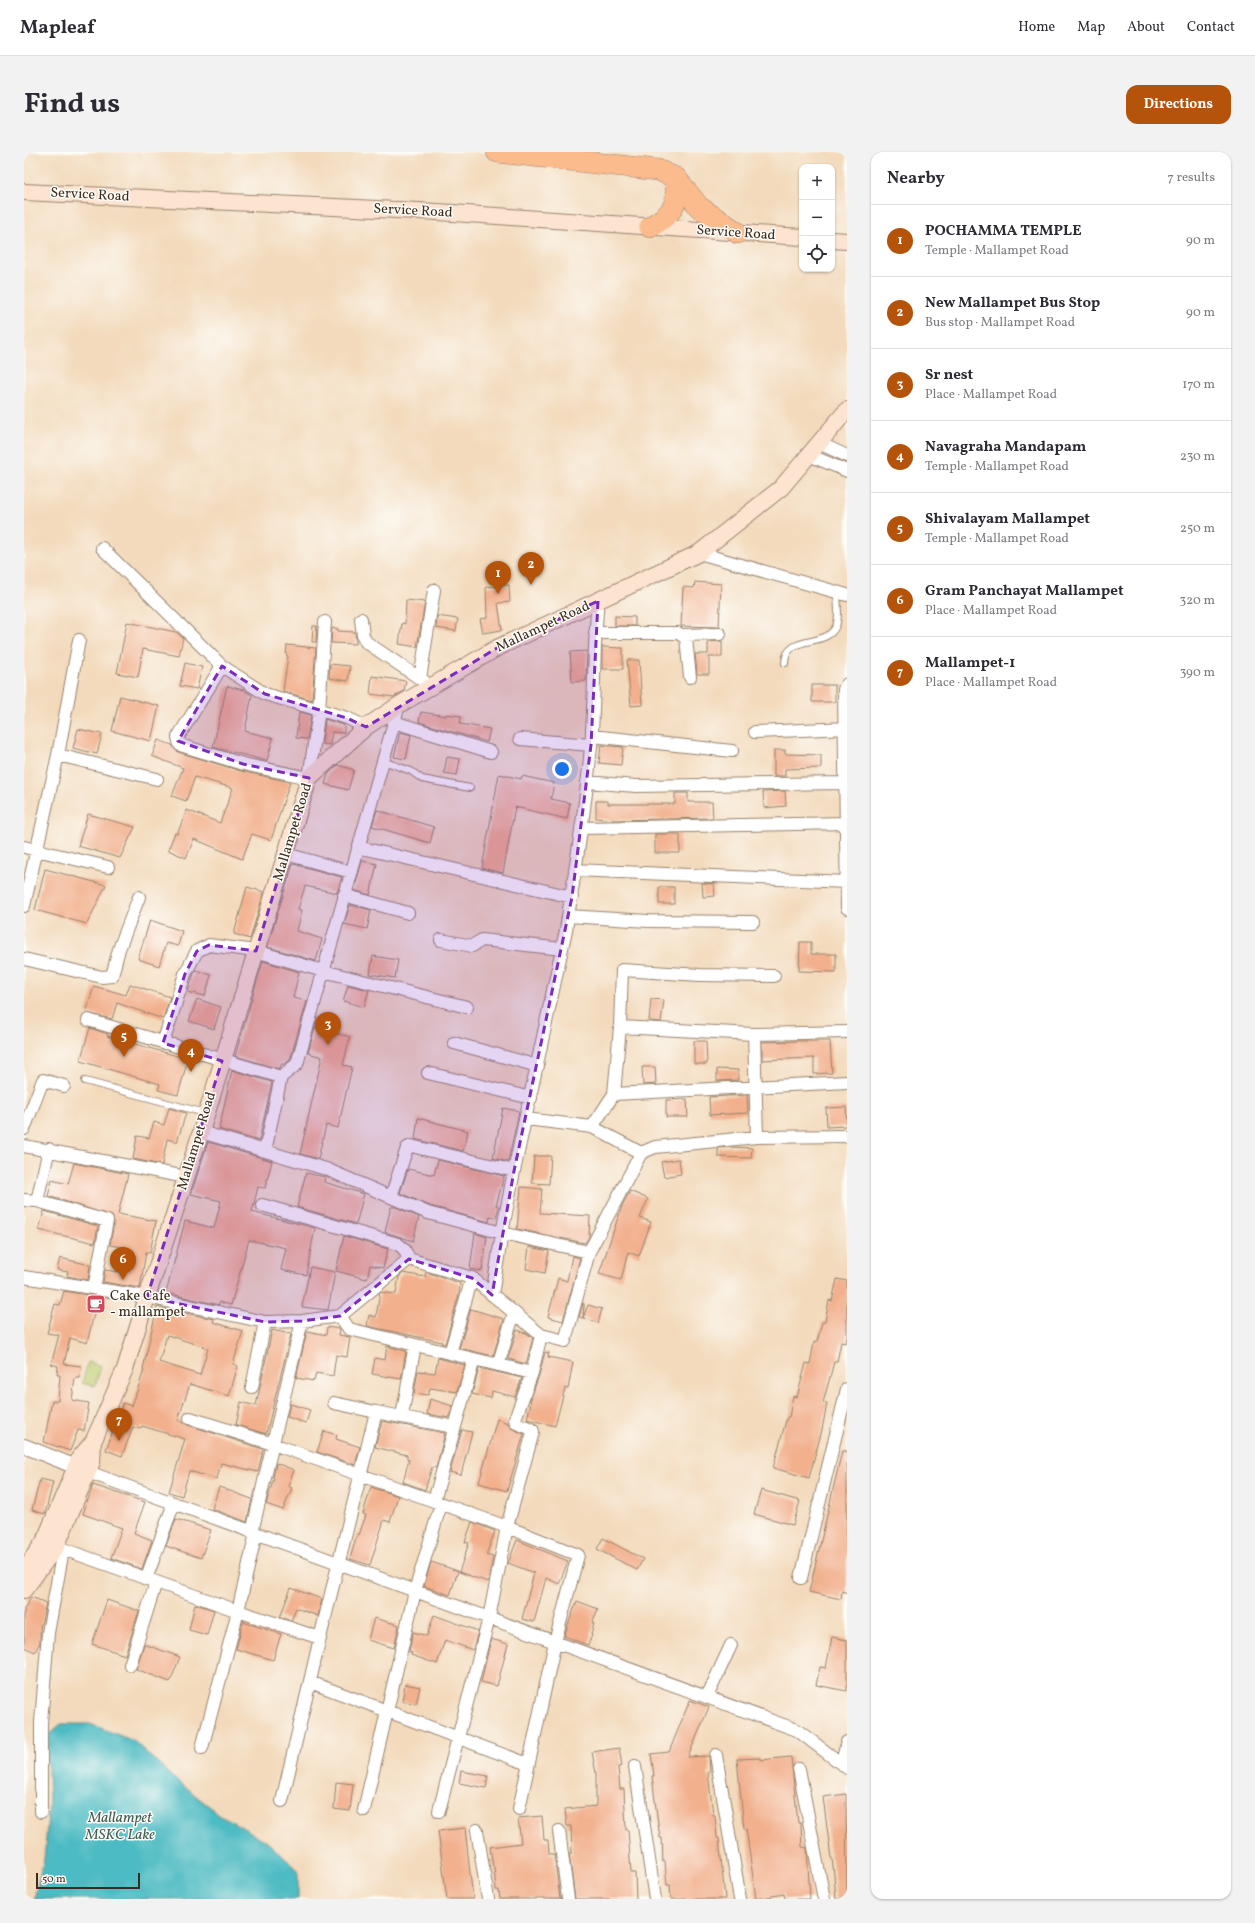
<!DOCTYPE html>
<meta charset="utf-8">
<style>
body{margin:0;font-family:Vollkorn,serif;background:#f2f2f3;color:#2b2b33}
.controls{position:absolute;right:12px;top:12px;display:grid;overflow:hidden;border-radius:8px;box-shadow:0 1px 3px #0004}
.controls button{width:36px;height:36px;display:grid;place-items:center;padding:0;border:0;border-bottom:1px solid #e1e1e2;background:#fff;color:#2b2b33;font:20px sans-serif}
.scale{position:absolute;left:12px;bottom:10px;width:104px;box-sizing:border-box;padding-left:4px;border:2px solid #3b2a1e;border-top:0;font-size:11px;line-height:14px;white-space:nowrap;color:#3b2a1e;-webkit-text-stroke:3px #fdfcf7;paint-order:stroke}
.you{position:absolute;left:538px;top:617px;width:14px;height:14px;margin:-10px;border:3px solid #fff;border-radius:50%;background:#1a73e8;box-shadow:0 0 0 6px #1a73e833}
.badge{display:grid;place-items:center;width:26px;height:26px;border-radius:50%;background:#b45309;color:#fff;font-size:13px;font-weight:700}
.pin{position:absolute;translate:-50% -33px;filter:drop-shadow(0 1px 2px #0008)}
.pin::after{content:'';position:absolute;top:21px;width:14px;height:12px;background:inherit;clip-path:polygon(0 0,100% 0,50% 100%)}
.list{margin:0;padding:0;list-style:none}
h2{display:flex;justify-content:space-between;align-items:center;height:52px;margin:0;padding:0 16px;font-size:17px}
h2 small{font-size:13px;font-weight:400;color:#7c7c81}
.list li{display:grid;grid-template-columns:26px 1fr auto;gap:12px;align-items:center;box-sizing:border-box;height:72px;padding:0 16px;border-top:1px solid #e1e1e2}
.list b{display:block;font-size:15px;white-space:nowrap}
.list p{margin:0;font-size:13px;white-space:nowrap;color:#7c7c81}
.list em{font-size:13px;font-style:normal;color:#7c7c81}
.icon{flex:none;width:22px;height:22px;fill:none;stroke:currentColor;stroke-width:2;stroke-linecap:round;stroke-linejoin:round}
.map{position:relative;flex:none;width:823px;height:1747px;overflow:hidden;border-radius:12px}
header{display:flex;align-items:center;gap:24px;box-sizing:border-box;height:56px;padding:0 20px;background:#fff;border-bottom:1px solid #e1e1e2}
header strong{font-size:19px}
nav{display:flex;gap:22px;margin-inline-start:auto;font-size:14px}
.intro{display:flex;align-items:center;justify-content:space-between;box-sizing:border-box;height:96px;padding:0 24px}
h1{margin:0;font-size:28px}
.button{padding:10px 18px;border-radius:12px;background:#b45309;color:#fff;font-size:14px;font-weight:700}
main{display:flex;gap:24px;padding:0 24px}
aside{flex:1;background:#fff;border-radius:12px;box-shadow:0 1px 3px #0004}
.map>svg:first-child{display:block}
.green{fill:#beca6c;stroke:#7c7a45}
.water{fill:#4dbbc3;stroke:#447270}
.building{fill:#f2b08d;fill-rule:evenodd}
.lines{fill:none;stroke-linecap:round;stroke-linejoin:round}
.service-casing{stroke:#97826d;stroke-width:8}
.minor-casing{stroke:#97826d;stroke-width:14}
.tertiary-casing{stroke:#97826d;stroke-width:16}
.secondary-casing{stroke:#97826d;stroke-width:18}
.motorway-casing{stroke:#97826d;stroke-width:22}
.service{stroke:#fff;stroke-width:6}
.minor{stroke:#fff;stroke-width:12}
.tertiary{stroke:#fff;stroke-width:14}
.secondary{stroke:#fde4d1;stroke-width:16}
.motorway{stroke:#fbbb8d;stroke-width:21}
.marked{fill:#7b2cbf;fill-opacity:0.2;stroke:#7b2cbf;stroke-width:3;stroke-dasharray:8 5;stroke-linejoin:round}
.labels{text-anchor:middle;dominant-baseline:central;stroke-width:3;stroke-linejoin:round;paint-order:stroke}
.street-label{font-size:14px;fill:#3b2a1e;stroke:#fdfcf7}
.poi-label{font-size:14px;fill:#3b2a1e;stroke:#fdfcf7;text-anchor:start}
.water-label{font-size:15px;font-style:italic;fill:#415d58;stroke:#fdfcf7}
</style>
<header>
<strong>Mapleaf</strong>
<nav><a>Home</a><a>Map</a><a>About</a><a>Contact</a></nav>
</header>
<div class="intro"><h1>Find us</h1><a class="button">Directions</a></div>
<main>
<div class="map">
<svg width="823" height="1747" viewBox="0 0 823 1747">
<rect width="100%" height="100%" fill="#fdfcf7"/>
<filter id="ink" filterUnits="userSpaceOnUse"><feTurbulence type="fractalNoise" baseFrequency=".025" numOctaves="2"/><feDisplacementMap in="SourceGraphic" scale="8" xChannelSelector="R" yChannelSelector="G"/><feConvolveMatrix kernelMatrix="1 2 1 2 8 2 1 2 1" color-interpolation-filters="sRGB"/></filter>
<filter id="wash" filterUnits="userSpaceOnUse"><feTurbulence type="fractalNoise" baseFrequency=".012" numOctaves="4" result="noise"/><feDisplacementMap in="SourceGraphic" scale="16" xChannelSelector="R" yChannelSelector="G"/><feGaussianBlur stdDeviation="0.9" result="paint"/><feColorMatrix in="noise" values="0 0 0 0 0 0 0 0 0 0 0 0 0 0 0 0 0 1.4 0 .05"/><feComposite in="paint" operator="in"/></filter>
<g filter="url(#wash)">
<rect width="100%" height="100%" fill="#f3dabc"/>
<path class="green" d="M64 1210 77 1214 71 1234 58 1231Z"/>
<path class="water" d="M37 1572H66L110 1589 148 1625 195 1662 242 1689 274 1718V1747H10L20 1707 25 1652 23 1584Z"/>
<g id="blocks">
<path class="building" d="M671 430 697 432 695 475 657 474 659 435 670 436Z
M485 433 486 450 474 451 478 478 459 481 456 467 463 466 462 435Z
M382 448 401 450 393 495 375 492 378 471 381 472Z
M413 464 434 467 432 479 412 476Z
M591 464 611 465V474H591Z
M103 470 152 480 159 486 155 504 119 497 114 525 93 521Z
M289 474H293L292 490H288Z
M308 476 314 477V479L331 480 332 492 307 491Z
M698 489V505H685V522H673L671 502H684V490Z
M263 493 292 496 288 548 259 539 264 504 262 503Z
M578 495 599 496V517H578Z
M563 499 562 529 548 530 546 500Z
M603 508H615L618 553 607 554Z
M161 511 178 515 173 537 156 534Z
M306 512 326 514 324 529 305 526Z
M348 524 382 529 380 539 370 545 346 542Z
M788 533H811V550H788Z
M203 534 220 538 228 543 221 579 249 586 243 609 189 595Z
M96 544 135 554 127 589 88 579Z
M275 560 287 563 283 587 272 586Z
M397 560 422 564V562L437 564 436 572 466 577 463 590 395 570Z
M301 567 320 573V581L308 580 306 593 298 592Z
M54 577 78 582 73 602 49 596Z
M376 580 387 583 382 607 370 605Z
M134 588 148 593 154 600 217 619 266 630 247 688 228 682 218 707 170 687 162 706 144 698 151 681 153 682 163 658 196 671 209 636 171 625 162 649 148 644 159 616 128 604Z
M577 593 599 595 597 613 575 611Z
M750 598H761V602L797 603V616L761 617V624H750Z
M423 605 436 607 433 623 420 621Z
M314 613 330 618 324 638 301 632 304 622Z
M475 622 497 627 498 624 530 631 527 647 546 651 543 667 491 655 479 721 458 716Z
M761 639 762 654 740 656 739 640Z
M651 641H664V650H688L689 666 589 668 572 666V649H584V652H651Z
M353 658 410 675 406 691 348 674Z
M64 662 111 675 96 706 54 694Z
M631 682H656V701H631Z
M338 709 353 712 346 743 330 738Z
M269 712 318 725 313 741 281 734 274 757 278 758 273 779 298 787 292 809 243 795Z
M21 717 82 733 63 772 11 758Z
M678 731 690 732 691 744 679 745Z
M223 735 240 740 226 787 210 782Z
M635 735H650V752H635Z
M326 753 347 758 343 777 320 772Z
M126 768 158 779 154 794 142 791 135 814 114 807Z
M776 790H787V802H812V820L775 819Z
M349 804 374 808 371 826 346 822Z
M239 809 275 820 269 846 283 849 266 908 261 912H258L255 917 211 904Z
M171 818 187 823 181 844 164 840Z
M106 832 146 845 139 867 93 851 88 867 62 861 70 834 102 843Z
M324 833 345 838 340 855 319 849Z
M173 847 197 855 190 877 165 869Z
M627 847 640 848 637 870 625 869Z
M66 876 84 882 83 884 164 907 154 943 134 938 136 932 56 909Z
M291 876 326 885 319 913 328 915 314 976 302 973 294 1007 276 1002 298 905 284 901Z
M670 889H682L683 912H670Z
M775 889H806L808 921 790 922V906L738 908V890Z
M618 915H631L632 932 619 933Z
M693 917 714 918V928L693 929Z
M208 918 248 930 235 989 195 977Z
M723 943 724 961 686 963 685 945Z
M663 947 664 965H642V948Z
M822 955 823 974 803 975 802 956Z
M145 956 162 961 153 990 143 987 138 1013 109 1007 113 984 125 986 130 970 140 973Z
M479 956 495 959 484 1010 469 1006Z
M394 966 444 979 439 999 391 987Z
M184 990 248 1009 241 1036 234 1035 228 1060 291 1076 282 1123 257 1118 262 1096 225 1088 207 1153 195 1150V1153L142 1141 161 1069 190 1076 197 1049 167 1042Z
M707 995 728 996 727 1006 694 1005V996Z
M510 1004H527L525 1032 508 1031Z
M655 1007 657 1022 640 1025 637 1010Z
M414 1008 480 1024 472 1054H475L472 1066 466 1065 465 1070 406 1054 376 1041 384 1017 410 1023Z
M50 1011 104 1022 94 1062 132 1069 126 1101 122 1100 116 1136 79 1130 81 1118 95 1120 98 1095 86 1093 90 1070 88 1064 24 1044 28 1028 44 1032Z
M282 1021 301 1025 300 1030 340 1042 332 1072 273 1055Z
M497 1035 518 1037 516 1061 566 1064 565 1085 561 1091 493 1077Z
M606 1039 624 1047 616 1066 627 1070 615 1104 604 1100 597 1128 575 1122 598 1054Z
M367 1055H372L395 1065 389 1089 361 1080Z
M20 1059 74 1074 71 1091 15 1078Z
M451 1081 463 1085 458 1119 446 1117Z
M320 1084 364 1097 359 1116 346 1113 343 1127 312 1119Z
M505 1095 525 1099 521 1121 502 1117Z
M548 1104 556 1106 539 1169 524 1165 534 1126 543 1129Z
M36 1106 66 1113 64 1128 43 1124 44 1120 33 1118Z
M286 1115 311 1120 304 1158 278 1155Z
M402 1120 436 1131 435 1142 421 1192 417 1191 418 1190 343 1174 345 1163 352 1165 356 1140 372 1142 375 1125 379 1121 401 1125Z
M813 1127 823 1129V1184L822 1191 817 1190 813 1210H810L799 1251H803L798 1278 785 1326 749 1316 763 1265H765L769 1244 773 1245 782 1211 786 1212 790 1190H793L798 1170H801L805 1148 808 1149Z
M40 1139 81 1146 78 1159 71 1158 63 1191 46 1186 40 1212 57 1214 56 1226H51L48 1248 65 1251 60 1279 54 1278 46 1299 20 1290 28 1249H34L36 1223H33L34 1214 27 1212 35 1183 23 1181 31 1152 36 1153Z
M559 1151 560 1152 559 1166 555 1165Z
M564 1153 578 1157 574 1171 559 1166Z
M133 1155 190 1167 189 1170 219 1179 209 1212 214 1214 205 1244 166 1232 154 1268 164 1273 239 1297 234 1320 197 1311 193 1327 165 1319 158 1344 145 1340 161 1287 118 1274 116 1277 109 1275 98 1304 82 1298 99 1251 108 1254 120 1218 119 1217ZM143 1183 184 1196 176 1223 135 1210Z
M447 1157 480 1167 469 1204 435 1196Z
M303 1175 316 1177 315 1183 326 1185 323 1205 312 1203 309 1224 292 1221 290 1229 272 1226 283 1179 302 1183Z
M248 1178 267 1182 242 1282 212 1273 217 1250 232 1254Z
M493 1178 502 1181 509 1186 502 1212 484 1207Z
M363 1194 382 1199 377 1227 348 1222 351 1206 361 1208Z
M521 1200 525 1201 524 1205 549 1210 544 1237 541 1236 531 1274 503 1267 507 1250 506 1249 515 1223Z
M414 1206 441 1213 433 1240 406 1236 404 1243 390 1241 394 1219 411 1221Z
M455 1216 498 1226 491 1245 468 1239 467 1246 448 1242Z
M406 1247 429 1254 425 1266 403 1262Z
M266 1252 286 1258 282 1271 263 1265Z
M473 1267 484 1271 487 1276 500 1282 483 1339 455 1331Z
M358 1269 421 1281 412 1316 408 1315 401 1338 379 1330 385 1307H383V1303L351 1295Z
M438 1278 448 1280 437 1323 426 1320Z
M300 1279 313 1283 312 1287 336 1295 331 1313 293 1300Z
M818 1299H823V1441L818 1439 817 1447 785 1440Z
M252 1311 270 1318 264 1334 268 1336 259 1358 242 1352 250 1326H249Z
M16 1327 29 1330 21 1362 8 1358Z
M69 1333 121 1350 110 1381 128 1388 118 1417 87 1406 98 1376 59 1362Z
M195 1335 228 1347 223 1370 188 1357Z
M347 1335 374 1344 366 1370 360 1368 346 1413 326 1407 333 1382 335 1383 342 1363 339 1362Z
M737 1338 776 1349 769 1373 730 1362Z
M152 1367 187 1378 177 1406 142 1394Z
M448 1370 471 1379 462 1403 469 1405 464 1430 435 1420 445 1391 441 1390Z
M579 1386 619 1407 613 1418 573 1397Z
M493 1388 544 1409 535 1432 522 1426 510 1470 498 1467 510 1421 484 1411Z
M407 1410 434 1419 426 1443 400 1434Z
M267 1436 298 1447 294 1464 272 1456 267 1469 256 1465Z
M7 1445 22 1451 16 1477V1491L11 1500 0 1495V1457Z
M83 1448 115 1459 101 1503 68 1492Z
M553 1449 574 1457 568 1471H570L567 1482 568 1483 564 1493 540 1484Z
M171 1452 190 1458 183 1483 165 1478Z
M410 1463 454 1479 449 1498 421 1488 413 1512 387 1503 388 1500H385L389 1480 403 1484Z
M350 1466 375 1473 370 1496 344 1488Z
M219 1470 257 1482 249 1508 212 1497Z
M808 1485 823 1488V1539L792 1533 796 1515 802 1516Z
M467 1487 484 1492 473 1534 457 1530Z
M120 1492 156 1505 146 1530 112 1517Z
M381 1532 396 1535 392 1552 378 1549Z
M666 1548 685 1555 664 1605 685 1604 686 1620 684 1621 689 1663H691L693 1686H695L701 1747H647L646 1733H643L641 1709 639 1710 638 1686H636L630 1641 628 1624H630L627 1602 645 1600Z
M595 1596 598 1614 594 1615 596 1637H600L602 1678H604L607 1721H611L612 1747H551L545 1701H548L547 1674H543L541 1657 572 1654V1621L568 1600Z
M767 1605 774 1671H777L778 1695 783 1696 786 1747H761L760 1742 732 1747 722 1676 720 1677 713 1607 736 1606V1608Z
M437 1619 464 1624 462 1636 435 1631Z
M312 1630 329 1632 326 1659 310 1657Z
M822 1642 823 1747H812L810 1723 808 1706H807L799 1645Z
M518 1664 520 1688H524L525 1702H530L536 1747H476L475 1738H472L470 1715H469L466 1695 497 1691 494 1666Z
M441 1676 449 1747H423L414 1679Z"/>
</g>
</g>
<g filter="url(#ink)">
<use href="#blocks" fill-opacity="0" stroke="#97826d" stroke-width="1"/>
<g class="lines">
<defs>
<path id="service" d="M761 511C762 481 802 497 812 474 816 465 813 451 813 440
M359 609 387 619 398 627 446 636
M61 929 181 961"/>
<path id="minor" d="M795 291 823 304
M785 303 823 319
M78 396 198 514 241 542 323 566 342 575
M675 401 823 443
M337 467 339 484 342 490 407 534
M571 481H654L662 486 666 525
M660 483 696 482
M198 514 154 585 156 593 219 612 285 626 295 558 301 470
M396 527 410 438
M823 532 820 537 823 756
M370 570 467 600
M731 580 823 576
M568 584 708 599
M496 587 567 593
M34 603 133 627
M563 630 612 634 820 631
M557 676 823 671
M0 695 84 715
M334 695 548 745
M262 702 327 720
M551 718 822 730
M320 743 384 761
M0 754 34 603 55 488
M544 764 624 769 729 770
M417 788 448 794 458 788 538 797
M0 807 78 825 88 824 95 797 115 745
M64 868 257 925
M596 875 730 882 823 880
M730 882 733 985
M139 891 161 822 173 799 185 793 232 799 299 819 443 855
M430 891 514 914
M404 921 507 946
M590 942 596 875 598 818 676 823 750 824
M502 967 568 975 617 1001
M568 975 590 942 823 930
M0 977 19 928 40 934
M177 980 302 1017 404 1061 478 1081 490 1019 542 778C551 717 562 656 567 594 571 546 569 497 574 449
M0 994 162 1025
M25 997 13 1049 83 1069 70 1136
M241 999 257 925 273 912 375 553
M367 1045 383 996 387 994 490 1019
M0 1048 13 1049
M238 1053 374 1092 380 1097 385 1107 448 1126 517 1183 541 1189 565 1100 617 1001 631 995 733 985 823 984
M0 1125 123 1145 241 1170 278 1169 316 1164 385 1107
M468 1143 478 1081 565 1100
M316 1164 325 1177 508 1221
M426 1201 448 1126
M474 1213 490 1161
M228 1235 241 1170
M310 1251 352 1260
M378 1264 391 1193
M166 1266 249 1292 410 1349 450 1207
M64 1320 773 1578 823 1616
M410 1349 483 1375 554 1403 531 1490 495 1657
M228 1380 278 1169
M25 1392 214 1459 232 1381
M777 1426 823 1237
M122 1427 150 1351
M106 1513 132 1430
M286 1530 504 1612
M683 1545 707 1493
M178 1596 214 1459 296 1486
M692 1603 716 1747
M818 1611 823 1590
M611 1614 631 1747
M775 1617 800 1747
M258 1649 296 1486 352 1260 430 1275
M340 1658 391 1439 417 1352
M415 1659 465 1466 483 1375 509 1280 508 1277 492 1271 491 1267 508 1221 517 1183
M17 1660V1571L24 1481 39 1398
M453 1678 464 1747
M535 1679 544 1747"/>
<path id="tertiary" d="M0 1294 52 1315"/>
<path id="secondary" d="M0 40 414 60 778 85
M808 88 823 89
M0 1418 20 1390 56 1305 69 1290 101 1217 123 1145 177 980 285 626 342 575 375 553 473 496 675 401 757 336 823 258
M0 1438 32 1395 68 1310 69 1290"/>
<path id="motorway" d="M473 0 634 18 652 26 675 55 714 81
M626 75C650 61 654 53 652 26"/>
</defs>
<use href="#service" class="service-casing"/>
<use href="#minor" class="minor-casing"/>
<use href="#tertiary" class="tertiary-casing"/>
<use href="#secondary" class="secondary-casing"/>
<use href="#motorway" class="motorway-casing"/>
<use href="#service" class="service"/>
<use href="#minor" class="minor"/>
<use href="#tertiary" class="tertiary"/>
<use href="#secondary" class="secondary"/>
<use href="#motorway" class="motorway"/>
</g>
</g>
<path class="marked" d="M574 449 567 593 548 745 490 1019 468 1143 448 1126 385 1107 316 1164 278 1169 241 1170 123 1145 198 909 139 891 161 822 173 799 185 793 232 799 285 626 219 612 154 589 198 514 241 542 323 566 342 575 473 496Z"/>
<defs>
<symbol id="cafe-square" viewBox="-11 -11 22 22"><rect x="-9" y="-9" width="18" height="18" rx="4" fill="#d1495b" stroke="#fdfcf7"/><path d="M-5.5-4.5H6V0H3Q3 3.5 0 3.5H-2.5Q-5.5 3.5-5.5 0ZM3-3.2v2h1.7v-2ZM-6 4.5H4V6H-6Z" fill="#fff"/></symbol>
</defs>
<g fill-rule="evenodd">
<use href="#cafe-square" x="61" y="1141" width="22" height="22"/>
</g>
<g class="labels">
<g class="street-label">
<text transform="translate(66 43) rotate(3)">Service Road</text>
<text transform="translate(389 59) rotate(3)">Service Road</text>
<text transform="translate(712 81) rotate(4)">Service Road</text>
<text transform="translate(519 475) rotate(-25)">Mallampet Road</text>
<text transform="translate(269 680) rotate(-73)">Mallampet Road</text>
<text transform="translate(173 989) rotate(-73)">Mallampet Road</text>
</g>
<g class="poi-label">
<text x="86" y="1144">Cake Cafe<tspan x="86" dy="16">- mallampet</tspan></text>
</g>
<g class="water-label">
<text x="96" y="1666">Mallampet<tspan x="96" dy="17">MSKC Lake</tspan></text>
</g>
</g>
</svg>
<div class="controls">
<button>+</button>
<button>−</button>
<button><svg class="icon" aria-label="locate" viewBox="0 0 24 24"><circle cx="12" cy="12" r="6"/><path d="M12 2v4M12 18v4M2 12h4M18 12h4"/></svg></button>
</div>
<div class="scale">50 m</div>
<div class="you"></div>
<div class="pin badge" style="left:474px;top:442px">1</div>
<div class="pin badge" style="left:507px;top:433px">2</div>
<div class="pin badge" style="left:304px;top:893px">3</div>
<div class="pin badge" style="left:167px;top:920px">4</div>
<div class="pin badge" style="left:100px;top:905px">5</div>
<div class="pin badge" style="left:99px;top:1128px">6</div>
<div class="pin badge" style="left:95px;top:1289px">7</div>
</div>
<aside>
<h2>Nearby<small>7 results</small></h2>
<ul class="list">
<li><span class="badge">1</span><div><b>POCHAMMA TEMPLE</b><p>Temple · Mallampet Road</p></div><em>90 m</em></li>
<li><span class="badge">2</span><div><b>New Mallampet Bus Stop</b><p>Bus stop · Mallampet Road</p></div><em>90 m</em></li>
<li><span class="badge">3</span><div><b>Sr nest</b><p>Place · Mallampet Road</p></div><em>170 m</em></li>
<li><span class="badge">4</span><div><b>Navagraha Mandapam</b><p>Temple · Mallampet Road</p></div><em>230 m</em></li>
<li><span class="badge">5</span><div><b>Shivalayam Mallampet</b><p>Temple · Mallampet Road</p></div><em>250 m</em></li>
<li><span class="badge">6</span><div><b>Gram Panchayat Mallampet</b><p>Place · Mallampet Road</p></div><em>320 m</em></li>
<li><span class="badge">7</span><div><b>Mallampet-1</b><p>Place · Mallampet Road</p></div><em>390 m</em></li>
</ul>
</aside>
</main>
